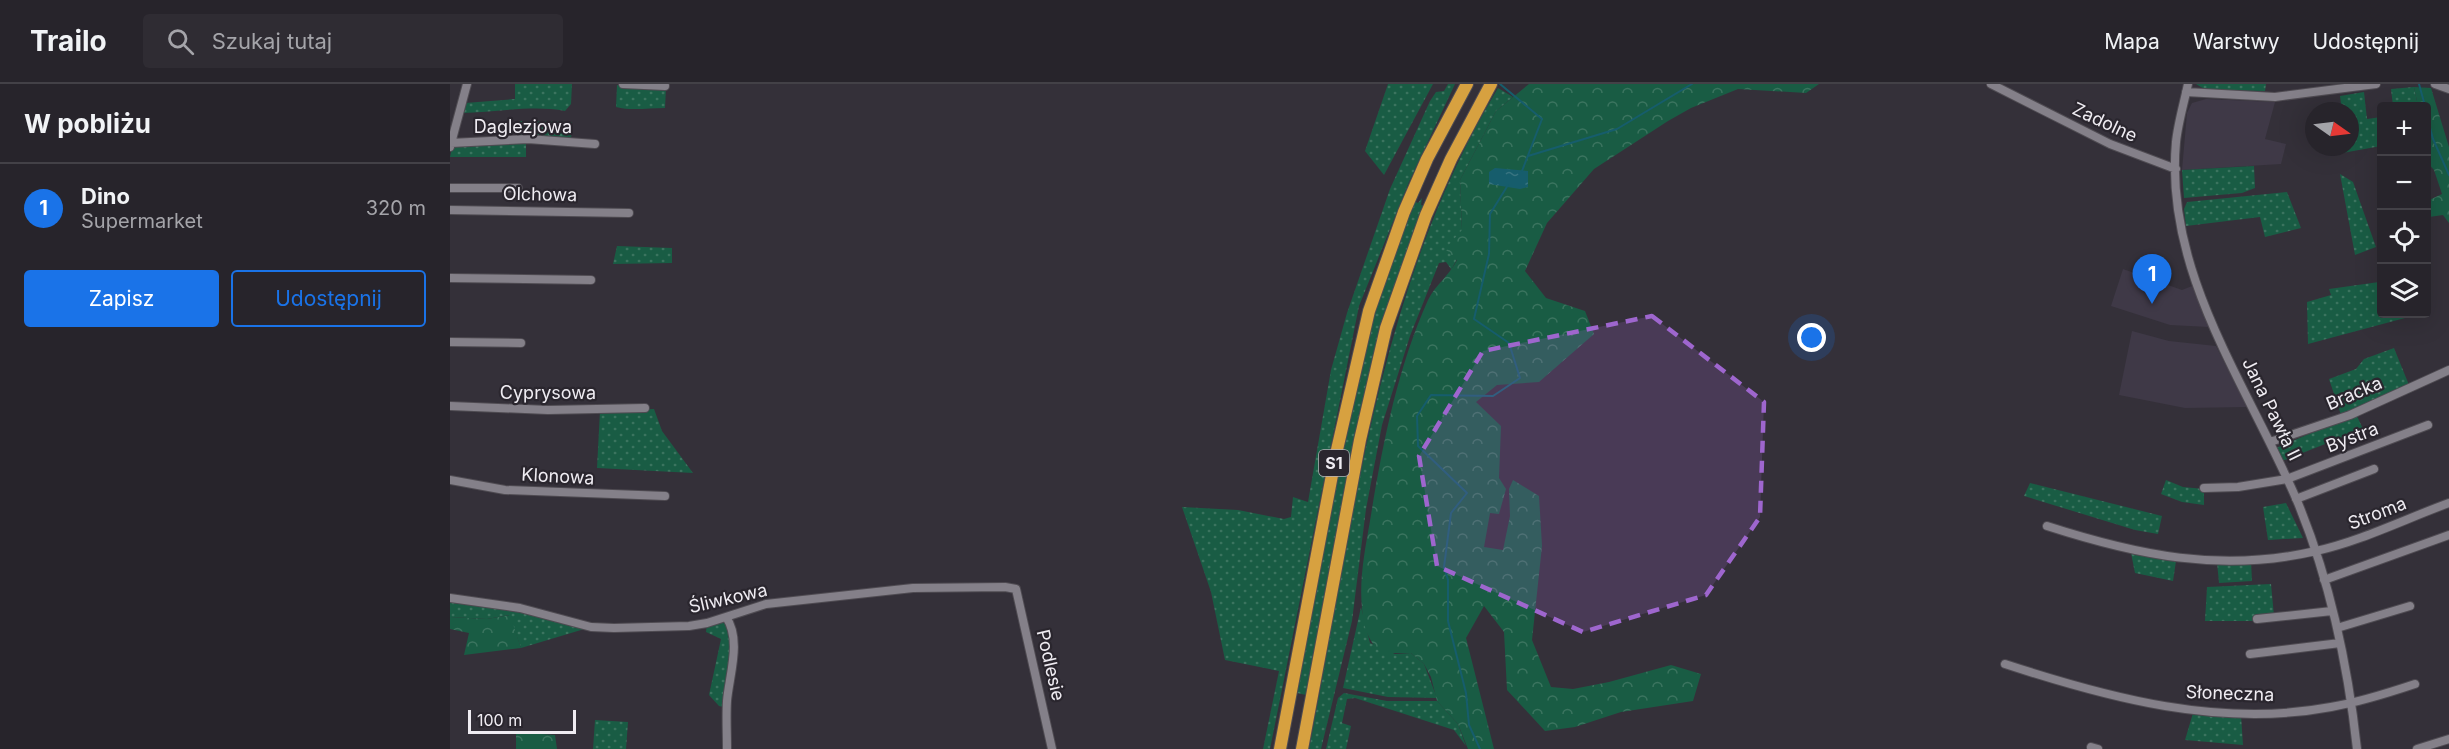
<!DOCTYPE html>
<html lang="pl">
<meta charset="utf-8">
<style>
body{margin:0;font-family:Inter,sans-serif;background:#2f2c33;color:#f1f3f6}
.controls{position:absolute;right:18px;top:18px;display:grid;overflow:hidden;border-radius:6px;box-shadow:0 6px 24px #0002}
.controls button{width:54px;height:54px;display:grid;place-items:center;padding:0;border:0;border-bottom:2px solid #434147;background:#27242b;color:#f1f3f6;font:30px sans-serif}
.compass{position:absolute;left:1855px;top:18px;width:54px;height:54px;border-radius:50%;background:#27242b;box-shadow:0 6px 24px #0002;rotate:104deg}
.scale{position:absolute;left:18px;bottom:15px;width:108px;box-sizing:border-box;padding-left:6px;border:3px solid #efecf2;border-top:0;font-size:16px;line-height:21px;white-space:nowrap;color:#efecf2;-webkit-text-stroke:4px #2a262e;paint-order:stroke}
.you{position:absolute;left:1362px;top:254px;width:21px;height:21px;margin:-15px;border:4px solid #fff;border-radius:50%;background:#1a73e8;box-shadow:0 0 0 9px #1a73e833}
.badge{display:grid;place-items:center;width:39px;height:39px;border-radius:50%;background:#1a73e8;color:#fff;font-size:20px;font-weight:700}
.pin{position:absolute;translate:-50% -50px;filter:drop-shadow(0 2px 3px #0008)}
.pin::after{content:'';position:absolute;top:32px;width:21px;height:18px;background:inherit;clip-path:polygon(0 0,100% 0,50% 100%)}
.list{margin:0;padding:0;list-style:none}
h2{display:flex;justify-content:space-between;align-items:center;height:78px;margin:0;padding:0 24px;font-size:26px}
h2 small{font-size:20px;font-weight:400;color:#a4a4a9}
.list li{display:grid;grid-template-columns:39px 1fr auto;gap:18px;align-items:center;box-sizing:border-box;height:90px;padding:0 24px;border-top:2px solid #434147}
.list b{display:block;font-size:22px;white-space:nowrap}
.list p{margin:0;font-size:20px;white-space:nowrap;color:#a4a4a9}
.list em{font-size:20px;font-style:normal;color:#a4a4a9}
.actions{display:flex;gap:12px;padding:18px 24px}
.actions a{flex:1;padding:14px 0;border:2px solid #1a73e8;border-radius:6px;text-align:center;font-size:21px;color:#1a73e8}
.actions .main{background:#1a73e8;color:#fff}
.icon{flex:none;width:33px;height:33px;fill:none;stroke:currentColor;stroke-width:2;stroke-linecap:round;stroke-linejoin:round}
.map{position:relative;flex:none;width:1999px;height:665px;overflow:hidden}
header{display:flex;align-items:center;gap:36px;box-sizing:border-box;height:84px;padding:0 30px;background:#27242b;border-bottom:2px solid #434147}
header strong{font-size:28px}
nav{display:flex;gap:33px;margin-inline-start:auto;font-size:21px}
.search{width:420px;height:54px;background:#2f2c33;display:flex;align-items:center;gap:15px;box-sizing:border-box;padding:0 21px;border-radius:6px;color:#a4a4a9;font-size:22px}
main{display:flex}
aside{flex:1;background:#27242b}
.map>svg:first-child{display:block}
.built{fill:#3f3947}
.grass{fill:url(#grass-dots)}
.forest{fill:url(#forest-crowns)}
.water{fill:url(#water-ripples)}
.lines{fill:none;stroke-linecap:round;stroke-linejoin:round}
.stream{stroke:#165d6c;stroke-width:2}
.minor-casing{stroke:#4f4b52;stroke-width:10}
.highway-casing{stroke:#4f4b52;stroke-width:14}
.minor{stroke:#848089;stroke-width:8}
.highway{stroke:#d7a140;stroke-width:12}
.marked{fill:#9e66ce;fill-opacity:0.2;stroke:#9e66ce;stroke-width:4.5;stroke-dasharray:12 8;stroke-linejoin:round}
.labels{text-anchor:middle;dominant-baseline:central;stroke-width:4.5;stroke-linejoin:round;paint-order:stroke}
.shield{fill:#2a262e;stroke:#b4b1b7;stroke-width:1.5}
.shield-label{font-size:16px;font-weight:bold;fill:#efecf2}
.street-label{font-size:18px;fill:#efecf2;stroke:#2a262e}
</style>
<header>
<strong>Trailo</strong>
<div class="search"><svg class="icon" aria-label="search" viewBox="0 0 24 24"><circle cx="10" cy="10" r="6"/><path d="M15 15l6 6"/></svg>Szukaj tutaj</div>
<nav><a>Mapa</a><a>Warstwy</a><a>Udostępnij</a></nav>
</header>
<main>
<aside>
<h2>W pobliżu<small></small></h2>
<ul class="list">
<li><span class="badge">1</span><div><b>Dino</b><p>Supermarket</p></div><em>320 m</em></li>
</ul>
<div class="actions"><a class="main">Zapisz</a><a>Udostępnij</a></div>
</aside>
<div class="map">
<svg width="1999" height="665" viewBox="0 0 1999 665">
<defs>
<pattern id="grass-dots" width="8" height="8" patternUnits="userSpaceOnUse" patternTransform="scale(1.5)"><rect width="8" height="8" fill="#195c44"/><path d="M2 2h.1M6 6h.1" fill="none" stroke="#3b745f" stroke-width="1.8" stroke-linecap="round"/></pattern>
<pattern id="forest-crowns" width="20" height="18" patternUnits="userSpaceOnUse" patternTransform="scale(1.5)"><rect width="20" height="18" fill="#195c44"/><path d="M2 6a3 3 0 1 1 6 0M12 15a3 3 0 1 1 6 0" fill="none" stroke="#3b745f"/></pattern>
<pattern id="water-ripples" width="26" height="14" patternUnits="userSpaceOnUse" patternTransform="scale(1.5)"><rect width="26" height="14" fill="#165d6c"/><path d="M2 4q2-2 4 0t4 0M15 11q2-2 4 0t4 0" fill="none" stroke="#387481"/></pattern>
</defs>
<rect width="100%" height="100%" fill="#343039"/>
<path class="built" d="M1756 15 1825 18 1815 55 1836 60 1831 80 1732 86 1737 29 1742 19Z
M1673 185 1732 206 1742 202 1759 243 1720 241 1661 222Z
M1682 247 1719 257 1766 262 1797 323 1735 324 1669 311Z"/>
<path class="grass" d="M65 0H122L121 20 115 27C85 21 44 28 12 29L15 19 65 15Z
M938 0H983L934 91 915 67Z
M998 0H1005L959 98 909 222 820 665H813L829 587 775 576 761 508 732 423 788 426 834 435 841 433 843 413 858 418 881 286 897 229 940 105 980 17 986 8 994 7Z
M1746 0H1816L1815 7 1756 6Z
M167 1 216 4 215 24C198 24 181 27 166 23Z
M1964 3 1968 22H1943L1941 5Z
M1048 4 1063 13 1046 27 1010 96 1012 146 1007 175 1000 188 1001 185 996 178 989 179 960 252 932 341 916 425 902 537 871 665H859C903 440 927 204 1048 4Z
M1914 8 1917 35 1931 33V62L1887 70 1886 63H1900V27H1892L1890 12Z
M67 37 122 38 121 57 67 53Z
M76 57V73H0L3 60Z
M1804 82 1805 104 1792 109 1734 114 1732 86Z
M1890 90 1903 98 1926 163 1905 171Z
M1837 108 1851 144 1815 153 1810 133 1736 142 1734 125 1737 118Z
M972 114 971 121 974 122 945 202 858 608 856 611 847 609 892 365 928 217 964 117 968 119Z
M167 162 222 164V179L163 180Z
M1929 198 1931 201 1932 230H1951L1955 234 1858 260 1857 218 1881 211 1879 205Z
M1944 264 1959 301 1891 331 1879 295 1906 285 1914 275Z
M204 325 212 347 243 389 147 384 150 327Z
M1906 330 1913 345 1832 377 1826 364Z
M1716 396 1733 403 1754 405V421L1732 418 1711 410Z
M1580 399 1712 432 1708 450 1685 446 1574 412Z
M1836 419 1853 454 1818 456 1813 423Z
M1681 469 1726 477 1723 497 1685 489Z
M1801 477 1802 497 1769 499 1767 478Z
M1821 500 1824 532 1804 537H1755L1757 503Z
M0 514 70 524 141 543 71 564 59 531 37 535 0 533Z
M911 523 920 559 945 570 961 569 974 580 987 614 938 613 893 604Z
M276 533 282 541 277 624 269 622 259 611 271 555 256 548 257 539Z
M894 609 937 617H987L1008 640 1016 662 1004 646 905 614 897 615 892 639 901 642 896 665H876L888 614Z
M1743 629 1791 631 1793 661 1735 656Z
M145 636 178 638 176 665H143Z"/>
<path class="forest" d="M1079 0H1369L1356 9 1288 5 1241 24 1218 37 1144 85 1097 139 1075 187 1096 214 1135 227 1144 250 1089 298 1047 301 1026 318 1051 342 1049 394 1056 405 1049 430 1040 429 1034 463 1053 466 1060 432 1059 405 1063 396 1089 412 1092 462 1082 556 1101 603 1123 605 1159 598 1221 581 1251 590 1243 617 1171 628 1125 643 1095 647 1057 606 1054 548 1034 522 1016 554 1044 665H1018L1008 640 987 617 981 593 974 580 961 569H931C918 557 913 542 912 524 909 496 915 465 920 437 932 363 947 285 978 216 986 200 1000 191 1007 176L995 165 1012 146 1010 96 1046 27Z
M1964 3 1981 4 1999 63V139L1993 131 1979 133 1977 117 1992 110 1984 86 1977 78 1976 22H1968Z
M60 531 71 564 14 571 19 549 0 545V533L37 535Z
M66 648 105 651 107 665H66Z"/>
<path class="water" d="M1045 84 1078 87V103L1070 105 1039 100V88Z"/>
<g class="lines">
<path class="stream" d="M1050 0 1092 35 1072 87
M1969 0 1975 22
M1976 29 1983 55 1999 91
M1078 72 1167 45 1242 0
M1030 665 1019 641 1016 609 998 537V496L994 483 1001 429 1017 409 968 362 967 332 981 311 1043 312 1070 294 1059 259 1024 235 1039 170 1040 130 1058 101"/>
<defs>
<path id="minor" d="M173 0 215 2
M1541 0 1660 60 1726 85
M1738 0C1734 19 1728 39 1726 58 1714 190 1799 303 1848 419 1880 497 1898 582 1907 665
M1985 0 1999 5
M1736 8 1825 13 1926 0
M1 59 78 55 145 60
M0 63 17 0
M0 104H68
M0 126 179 129
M0 194 141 196
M0 258 71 259
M0 322 98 326 195 324
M1820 358 1900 331 1999 286
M0 396 55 406 215 412
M1754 404 1788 403 1837 395 1978 341
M1846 415 1924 385
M1597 442C1687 471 1771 489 1866 467 1911 457 1955 435 1999 419
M1874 496 1999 451
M0 514 70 524 141 543 164 544 239 542 257 539 316 520 463 504 555 503 566 505 602 665
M276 533C292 556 279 592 277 617 276 633 277 649 277 665
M1807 535 1882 527
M1887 544 1960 522
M1800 570 1890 559
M1555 580C1659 614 1770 644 1881 623 1910 618 1938 609 1965 600
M1641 663 1648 665
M1967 665 1999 655"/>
<path id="highway" d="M830 665 886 370 919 227 954 128 977 75 1017 0
M852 665 910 356 936 244 976 131 1001 75 1041 0"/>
</defs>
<use href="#minor" class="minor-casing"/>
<use href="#highway" class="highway-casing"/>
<use href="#minor" class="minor"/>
<use href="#highway" class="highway"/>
</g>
<path class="marked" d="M1202 232 1314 318 1310 433 1256 511 1133 548 987 482 969 372 1033 267Z"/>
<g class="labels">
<rect class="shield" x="869" y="366" width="30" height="26" rx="4.5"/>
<g class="shield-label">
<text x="884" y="379">S1</text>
</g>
<g class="street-label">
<text transform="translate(1655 38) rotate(25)">Zadolne</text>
<text x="73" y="42">Daglezjowa</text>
<text transform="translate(90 110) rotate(1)">Olchowa</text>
<text x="98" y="308">Cyprysowa</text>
<text transform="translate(1904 309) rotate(-23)">Bracka</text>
<text transform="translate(1822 325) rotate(64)">Jana Pawła II</text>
<text transform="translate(1902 353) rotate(-21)">Bystra</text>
<text transform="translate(108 392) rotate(3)">Klonowa</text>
<text transform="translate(1927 429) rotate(-21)">Stroma</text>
<text transform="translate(278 514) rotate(-13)">Śliwkowa</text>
<text transform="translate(601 581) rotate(77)">Podlesie</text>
<text transform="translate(1780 609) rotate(2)">Słoneczna</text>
</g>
</g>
</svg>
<div class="controls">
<button>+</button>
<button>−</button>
<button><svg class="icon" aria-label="locate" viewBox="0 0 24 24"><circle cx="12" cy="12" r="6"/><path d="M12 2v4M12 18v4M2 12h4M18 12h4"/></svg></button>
<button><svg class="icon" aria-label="layers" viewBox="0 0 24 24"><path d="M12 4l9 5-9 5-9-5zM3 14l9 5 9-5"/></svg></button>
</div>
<svg class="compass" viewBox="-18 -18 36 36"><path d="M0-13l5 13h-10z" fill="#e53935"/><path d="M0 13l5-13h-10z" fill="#a4a4a9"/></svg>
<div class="scale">100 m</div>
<div class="you"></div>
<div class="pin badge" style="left:1702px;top:220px">1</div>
</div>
</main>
